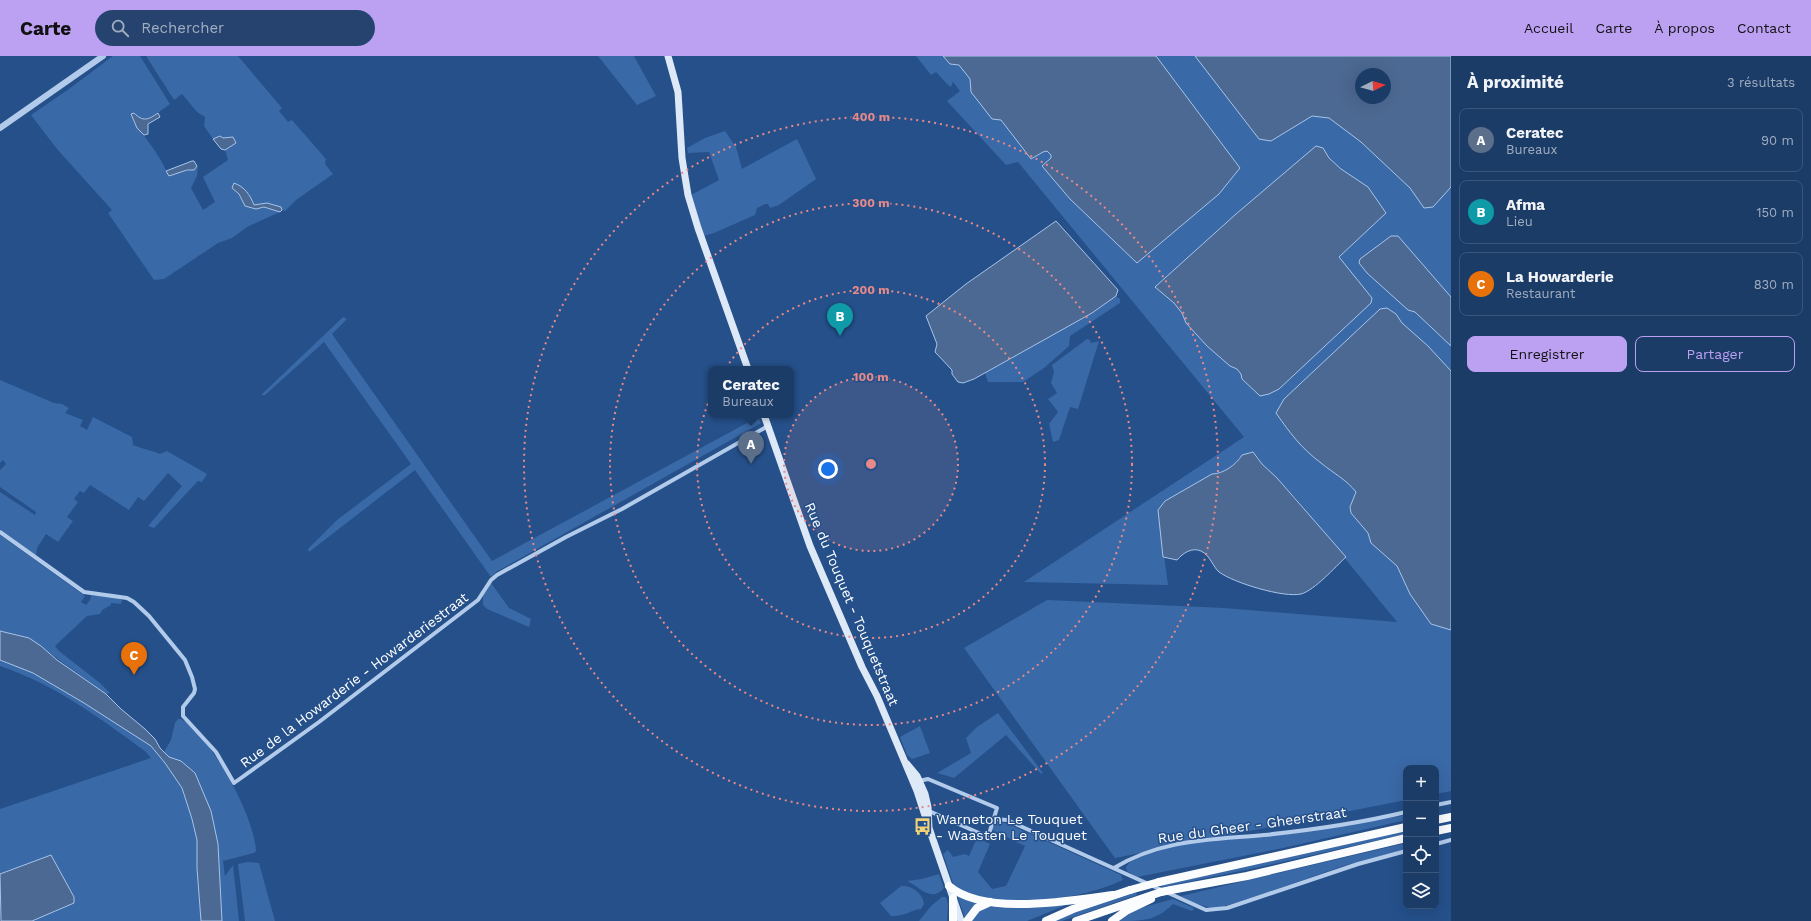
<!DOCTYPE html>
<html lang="fr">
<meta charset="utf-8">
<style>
body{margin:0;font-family:"Work Sans",sans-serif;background:#25436e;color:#f1f3f6}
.controls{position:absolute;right:12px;bottom:12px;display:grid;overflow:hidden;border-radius:8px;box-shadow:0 4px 16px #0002}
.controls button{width:36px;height:36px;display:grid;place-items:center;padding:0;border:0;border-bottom:1px solid #3a567c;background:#1c3c68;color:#f1f3f6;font:20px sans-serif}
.compass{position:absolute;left:1355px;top:12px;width:36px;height:36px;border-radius:50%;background:#1c3c68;box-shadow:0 4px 16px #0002;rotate:85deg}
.you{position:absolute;left:828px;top:413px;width:14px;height:14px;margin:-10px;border:3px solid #fff;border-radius:50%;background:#1a73e8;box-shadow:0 0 0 6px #1a73e833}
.badge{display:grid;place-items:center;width:26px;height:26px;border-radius:50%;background:#bca0f2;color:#fff;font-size:13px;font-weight:700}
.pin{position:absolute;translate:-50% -33px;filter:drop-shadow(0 1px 2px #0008)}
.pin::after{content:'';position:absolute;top:21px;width:14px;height:12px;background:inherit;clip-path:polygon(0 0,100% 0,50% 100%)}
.popup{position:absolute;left:708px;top:310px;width:86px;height:52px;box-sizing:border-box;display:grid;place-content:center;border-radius:8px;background:#1c3c68;filter:drop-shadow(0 1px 3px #0005);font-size:13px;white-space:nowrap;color:#a0adc0}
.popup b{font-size:15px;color:#f1f3f6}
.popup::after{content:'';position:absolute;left:50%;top:100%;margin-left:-8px;border:8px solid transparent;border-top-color:#1c3c68}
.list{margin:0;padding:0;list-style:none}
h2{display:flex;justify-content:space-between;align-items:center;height:52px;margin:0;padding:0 16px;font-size:17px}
h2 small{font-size:13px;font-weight:400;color:#a0adc0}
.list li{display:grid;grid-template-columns:26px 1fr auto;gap:12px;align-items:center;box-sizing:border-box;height:64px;margin:0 8px 8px;padding:0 8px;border:1px solid #3a567c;border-radius:8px}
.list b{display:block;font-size:15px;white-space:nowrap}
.list p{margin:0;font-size:13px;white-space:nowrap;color:#a0adc0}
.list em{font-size:13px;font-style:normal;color:#a0adc0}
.actions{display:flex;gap:8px;padding:12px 16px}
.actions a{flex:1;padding:9px 0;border:1px solid #bca0f2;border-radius:8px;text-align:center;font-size:14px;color:#bca0f2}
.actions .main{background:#bca0f2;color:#111}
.icon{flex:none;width:22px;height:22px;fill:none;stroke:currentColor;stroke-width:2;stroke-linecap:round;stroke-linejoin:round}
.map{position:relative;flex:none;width:1451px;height:865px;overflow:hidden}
header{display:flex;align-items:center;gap:24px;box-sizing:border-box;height:56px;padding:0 20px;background:#bca0f2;color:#111}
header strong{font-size:19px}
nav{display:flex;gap:22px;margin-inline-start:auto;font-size:14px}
.search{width:280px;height:36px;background:#25436e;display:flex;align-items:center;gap:10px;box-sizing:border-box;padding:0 14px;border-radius:22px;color:#a0adc0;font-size:15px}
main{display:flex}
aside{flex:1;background:#1c3c68}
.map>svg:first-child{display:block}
.green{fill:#3a69a7;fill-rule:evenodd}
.water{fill:#4c6993;stroke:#a7c5eb;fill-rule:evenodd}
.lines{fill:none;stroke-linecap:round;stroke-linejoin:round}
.minor{stroke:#b3cbea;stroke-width:4}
.tertiary{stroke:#b3cbea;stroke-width:6}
.secondary{stroke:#dee9f8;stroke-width:7}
.trunk{stroke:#fbfcfe;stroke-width:8}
.trunk-bridge{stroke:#fbfcfe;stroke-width:8}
.ring{fill:none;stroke:#e88989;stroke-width:2;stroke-dasharray:2 4}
.labels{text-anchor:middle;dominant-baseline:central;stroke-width:3;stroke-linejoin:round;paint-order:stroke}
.street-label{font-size:14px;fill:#fff;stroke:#25508a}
.poi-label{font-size:14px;fill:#fff;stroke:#25508a;text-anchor:start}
.centre{fill:#e88989;stroke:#25508a;stroke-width:2}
.ring-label{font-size:12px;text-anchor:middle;font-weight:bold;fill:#e88989;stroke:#25508a;stroke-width:3;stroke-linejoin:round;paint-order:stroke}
</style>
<header>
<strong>Carte</strong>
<div class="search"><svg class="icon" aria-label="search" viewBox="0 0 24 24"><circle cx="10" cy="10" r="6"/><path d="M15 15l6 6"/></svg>Rechercher</div>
<nav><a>Accueil</a><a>Carte</a><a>À propos</a><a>Contact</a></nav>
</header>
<main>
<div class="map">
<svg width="1451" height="865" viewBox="0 0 1451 865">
<rect width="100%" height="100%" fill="#25508a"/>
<path class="green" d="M113 0H140L170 48 148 64 137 61 134 57 132 58C140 79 159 95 167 117L194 114 198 110 197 120 191 132 203 154 215 146 203 121 228 104 225 94 236 87 233 81 223 82 220 80 213 83 204 70 205 61 197 56 182 38 174 44 146 0H238L282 52 279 55 288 66 292 64 326 103 325 108 333 118 296 144 285 155 282 154 281 151 267 147 254 149 249 138 232 132 239 138 245 150 264 151 280 156 247 171 232 182 218 187 164 223 154 224 108 157 112 154 57 93 31 59 69 33Z
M598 0H634L656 40 637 49Z
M916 0H1451V735L1436 738V712H1406V744L1188 787 1336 771 1406 759V764L1283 792 1137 821 1127 815 1126 811 1130 806 1156 794 1115 802 964 592 1047 544 1224 552 1397 566 1298 445 1277 422 1262 408 1258 401 1242 399C1236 409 1223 418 1212 418L1158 454 1168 529 1024 526 1244 381 1018 106 1006 109 947 45 960 35 953 26 951 31 947 28 936 16 931 19ZM1361 18H1385V42H1361Z
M725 75 736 91 742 113 797 83 816 123 779 149 770 152 768 148H765L757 152 755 159 714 177 704 180 691 139 719 124 709 96 688 97 687 92 705 82Z
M1116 240 1120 243V247L1070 280 1069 290 1044 312 1023 326H988L985 317 1092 257Z
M343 261 347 263 332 278 492 505 758 361 761 367 496 516 491 521 415 414 309 496 308 493 337 464 411 408 324 286 265 339H261Z
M1087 283 1090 284 1091 287 1099 285 1078 353 1070 351 1059 384 1053 386 1049 368 1058 356 1048 343 1057 337 1051 327 1054 316 1052 309Z
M0 324 54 347 62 348 69 352 65 357 83 364 80 370 87 374 93 361 132 381 133 389C142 393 151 394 160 398L167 395 207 418 202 426 198 425 154 472 148 470 182 430 168 417 144 445 138 441 129 454 90 429 84 437 80 435 74 443 78 446 67 461 73 465 58 486 46 478 37 492 36 500 0 473V436L35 459 36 456 0 431V414L6 408 3 404 0 407Z
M0 479 85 540 81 546 86 549 90 544 91 539 115 541 122 544 121 548 111 547V549L102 554 100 558 87 560 55 590 59 595 100 627 110 637 106 638 29 582 0 575Z
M491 527 509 552 531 563 529 571 487 553 483 549V540Z
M0 604 17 609 33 617 84 647 151 690 165 707 182 732 192 763 197 784V812L201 865H32L74 841 70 837 14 814 0 818V753L151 702 145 695C98 661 56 629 0 610Z
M998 657 1043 717 1041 718 1006 679 954 722 937 717 971 697 966 682 977 671Z
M178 663H181C210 679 255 761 256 795L254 797 223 805 225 820 233 809 239 865H222L218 788 211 755 181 705 169 701 164 696 171 684 175 667Z
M920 670 930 697 912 703 907 699 900 681Z
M996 765 1005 767 1042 783 1121 819 1123 824C1080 844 1019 850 973 840 967 838 960 833 954 830L943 798 948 794 953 801 965 798 969 800 977 782 990 788 978 816 992 833 1006 830 1025 790 992 774Z
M1406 774V778L1260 811 1163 831 1160 828Z
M1406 787V793L1343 810 1266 837 1215 853 1194 847 1181 840Z
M248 806 259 807 275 865H245L238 808Z
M939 818 944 832C931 847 920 831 907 825L922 823Z
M901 830C911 829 923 837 924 848L921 853C909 854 906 861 891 860L880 847Z
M1136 835 1137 839 1062 865H1052L1084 852Z
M957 839 979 848 969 855 965 862Z
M942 841H946L948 848 947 865H919L931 850Z
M1173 843 1194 852 1192 855 1173 848C1156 865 1143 865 1117 865L1133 854Z
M1076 845 1027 865H969L986 849Z"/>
<path class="water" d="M943 0H1156L1240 112 1219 138 1137 207 1070 143 1042 110 1051 102V99L1047 95 1043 96 1031 103 1001 64 992 63 971 36 970 23 959 9 950 8Z
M1195 0H1451V131L1433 151 1424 152 1410 132 1361 86 1329 62 1312 60 1271 85 1259 83ZM1361 18H1385V42H1361Z
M134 57C143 66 148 64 158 57L160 61 148 68V78L144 79 137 72 131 58Z
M220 80 223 82 233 81 236 87 225 94 221 93 213 83Z
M1316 90 1323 92 1329 102 1341 113 1368 131 1386 157 1339 201 1372 242 1371 247 1279 333 1269 338 1260 340 1242 323 1241 318 1237 313 1230 310 1207 290 1186 267 1182 257 1174 247 1155 231 1236 158Z
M192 105H194L197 110 194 114H187L169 120 166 115Z
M234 127C245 131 250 139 254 149L267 147 281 151 282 154 280 156 264 151 256 153 245 150 239 138 232 132Z
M1056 165 1118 234 1116 240 1092 257 974 323 963 327 958 326 952 318V314L935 296 937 288 926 260 966 228Z
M1391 180H1398L1451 241V290L1415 256 1408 254 1367 217 1359 207 1360 203Z
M1387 252 1396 258 1402 267 1428 290 1451 315V574L1431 568 1410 538 1397 510 1371 487 1368 477 1351 457 1350 451 1356 436C1347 424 1333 417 1321 407 1301 392 1290 377 1276 357L1284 343 1380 253Z
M1253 396 1262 408 1277 422 1346 501C1335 511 1315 534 1301 538 1284 542 1234 527 1219 516 1213 511 1210 499 1201 495 1192 491 1183 497 1177 504L1163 501 1158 454 1165 445 1212 418C1223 418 1236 409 1242 399Z
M0 575 29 582 41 590 57 604 106 638 121 653 145 673 155 683 160 692 169 701 181 705 195 717 211 755 218 788 222 865H201L197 812V784L192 763 182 732 165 707 151 690 84 647 33 617 0 604Z
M51 799 74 841V847L32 865H1L0 818Z"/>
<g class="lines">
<path class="minor" d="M0 476 84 536 127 542 134 546 149 560 185 604 192 621 195 633 194 637 183 651V660L216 696 234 727 319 666 478 544 491 524 497 519 566 481 622 453 768 370
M919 725 928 723 997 752 988 781 929 755
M1436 749 1451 746
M994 763 1007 764 1206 854 1227 852 1358 808 1406 795
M1436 788 1451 784
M1114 812C1162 783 1211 784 1264 779 1312 774 1360 767 1406 756"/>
<path class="tertiary" d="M0 72 103 0"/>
<path class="secondary" d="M668 0 678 36 682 102 688 139 698 172 748 313
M764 359 810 490 862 611 877 640 917 735 929 772
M907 708 917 720 925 738 928 751 929 772 961 865"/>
<path class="trunk" d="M1436 764 1451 761
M1436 775 1451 772
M1159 826 1406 771
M949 830C984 860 1069 845 1113 839
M1171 834 1247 820 1406 782
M953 842V865
M967 865 977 852 990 846
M1046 865 1073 853 1130 834
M1076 865 1161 836
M1112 865 1126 855 1151 843"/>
<path class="trunk-bridge" d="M1130 834 1159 826
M1161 836 1171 834"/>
</g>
<circle cx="871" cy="408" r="87" fill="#e88989" fill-opacity=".12"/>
<g class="ring">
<circle cx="871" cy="408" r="87"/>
<circle cx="871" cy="408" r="174"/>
<circle cx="871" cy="408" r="261"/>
<circle cx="871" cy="408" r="347"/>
</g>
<defs>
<symbol id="bus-bare" viewBox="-9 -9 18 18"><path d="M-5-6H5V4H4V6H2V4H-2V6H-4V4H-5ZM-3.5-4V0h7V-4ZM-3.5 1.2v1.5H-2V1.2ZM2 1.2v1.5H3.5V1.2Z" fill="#f3d277" stroke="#25508a" stroke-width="2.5" paint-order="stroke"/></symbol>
</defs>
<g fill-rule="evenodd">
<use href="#bus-bare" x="910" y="758" width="25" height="25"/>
</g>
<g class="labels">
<g class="street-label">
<text transform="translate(852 548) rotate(67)">Rue du Touquet - Touquetstraat</text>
<text transform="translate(354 624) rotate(-37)">Rue de la Howarderie - Howarderiestraat</text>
<text transform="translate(1252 769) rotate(-8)">Rue du Gheer - Gheerstraat</text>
</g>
<g class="poi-label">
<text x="936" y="763">Warneton Le Touquet<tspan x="936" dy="16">- Waasten Le Touquet</tspan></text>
</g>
</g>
<circle cx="871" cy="408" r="6" class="centre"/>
<g class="ring-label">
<text x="871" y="65">400 m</text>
<text x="871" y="151">300 m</text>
<text x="871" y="238">200 m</text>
<text x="871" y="325">100 m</text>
</g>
</svg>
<div class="controls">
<button>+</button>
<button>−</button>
<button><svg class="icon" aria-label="locate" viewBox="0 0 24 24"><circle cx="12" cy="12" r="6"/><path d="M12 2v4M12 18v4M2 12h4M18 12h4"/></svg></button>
<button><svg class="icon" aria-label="layers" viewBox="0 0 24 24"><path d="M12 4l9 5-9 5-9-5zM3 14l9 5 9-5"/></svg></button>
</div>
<svg class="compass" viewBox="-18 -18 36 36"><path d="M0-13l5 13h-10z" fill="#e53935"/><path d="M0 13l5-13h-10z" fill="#a0adc0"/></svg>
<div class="you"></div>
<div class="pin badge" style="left:751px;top:408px;background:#5c6f8a">A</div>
<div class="popup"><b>Ceratec</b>Bureaux</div>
<div class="pin badge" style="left:840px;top:280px;background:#0f9aa8">B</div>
<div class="pin badge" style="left:134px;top:619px;background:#e8710a">C</div>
</div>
<aside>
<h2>À proximité<small>3 résultats</small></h2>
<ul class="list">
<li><span class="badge" style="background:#5c6f8a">A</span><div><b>Ceratec</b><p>Bureaux</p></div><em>90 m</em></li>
<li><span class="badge" style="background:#0f9aa8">B</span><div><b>Afma</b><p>Lieu</p></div><em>150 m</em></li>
<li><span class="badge" style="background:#e8710a">C</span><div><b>La Howarderie</b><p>Restaurant</p></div><em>830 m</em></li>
</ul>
<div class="actions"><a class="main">Enregistrer</a><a>Partager</a></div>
</aside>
</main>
